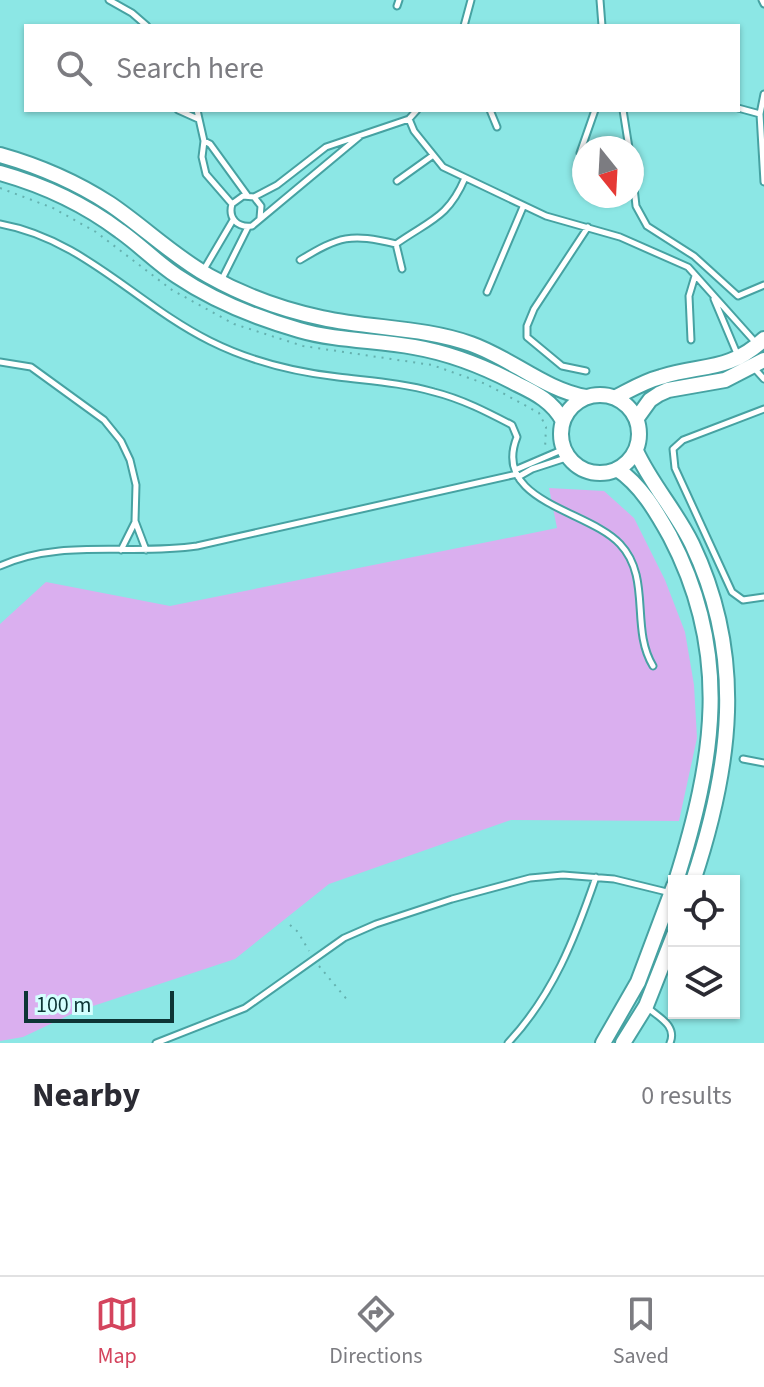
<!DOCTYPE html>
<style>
body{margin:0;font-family:"Source Sans 3",sans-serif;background:#f2f2f3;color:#2b2b33}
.controls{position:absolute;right:24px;bottom:24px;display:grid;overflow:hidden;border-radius:0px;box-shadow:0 2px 6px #0004}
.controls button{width:72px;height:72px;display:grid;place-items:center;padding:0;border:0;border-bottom:2px solid #e1e1e2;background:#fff;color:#2b2b33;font:40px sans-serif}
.compass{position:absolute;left:572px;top:136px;width:72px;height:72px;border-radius:50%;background:#fff;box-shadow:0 2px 6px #0004;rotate:162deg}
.scale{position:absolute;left:24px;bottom:20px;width:150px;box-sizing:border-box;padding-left:8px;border:4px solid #0d3535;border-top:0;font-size:22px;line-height:28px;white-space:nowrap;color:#0d3535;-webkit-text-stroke:6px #d4fffe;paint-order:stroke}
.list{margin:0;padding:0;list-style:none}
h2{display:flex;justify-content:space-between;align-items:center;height:104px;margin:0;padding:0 32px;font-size:34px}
h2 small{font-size:26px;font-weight:400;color:#7c7c81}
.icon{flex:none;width:44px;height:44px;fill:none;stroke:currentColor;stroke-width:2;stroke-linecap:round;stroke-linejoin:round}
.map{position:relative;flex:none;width:764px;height:1043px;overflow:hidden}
.search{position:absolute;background:#fff;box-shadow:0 2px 6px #0004;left:24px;right:24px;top:24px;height:88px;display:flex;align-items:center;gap:20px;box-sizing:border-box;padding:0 28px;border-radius:0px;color:#7c7c81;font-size:30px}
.sheet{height:232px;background:#fff}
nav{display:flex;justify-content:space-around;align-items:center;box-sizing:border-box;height:112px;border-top:2px solid #e1e1e2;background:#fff;font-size:22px;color:#7c7c81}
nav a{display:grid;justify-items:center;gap:4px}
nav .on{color:#d4445d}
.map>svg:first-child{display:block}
.green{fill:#daafef}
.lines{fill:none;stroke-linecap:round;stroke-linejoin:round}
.lane-casing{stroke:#46a2a2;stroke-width:9}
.secondary-casing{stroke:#46a2a2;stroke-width:18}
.path{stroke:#65b1af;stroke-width:2;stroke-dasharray:2 6;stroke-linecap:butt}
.lane{stroke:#fff;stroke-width:5}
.secondary{stroke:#fff;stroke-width:14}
</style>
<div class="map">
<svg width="764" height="1043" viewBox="0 0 764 1043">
<rect width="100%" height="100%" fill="#8ce7e5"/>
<path class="green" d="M549 488 604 491 634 518 665 580 685 632 694 685 697 738 679 821 511 820 329 884 235 959 78 1011 23 1037 0 1041V624L46 582 170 606 557 528Z"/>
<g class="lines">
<defs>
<path id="lane" d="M109 0 132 13 147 26
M600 0 602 26
M762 0 764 4
M397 6 399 0
M464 26 471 0
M764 94 760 114 764 182
M738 108 760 114
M178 110 198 119
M197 110 204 141 202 157 206 174 232 204
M490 110 497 127
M623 110 629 148
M409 119 414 131 443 167 546 216 620 237 688 267 756 343
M204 141 210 144 247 195
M580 153 595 110
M632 169 636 206 647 226 694 256 738 296 764 285
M397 181 432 156
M254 197 277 185 326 147 409 119 417 110
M260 218 261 206 254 197 243 196 232 204C228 218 237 228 252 226L360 136
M0 224C83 239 136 304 210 341 250 361 294 372 338 377 370 381 403 383 434 392 462 399 487 412 512 425L517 437C491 502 589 510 620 544 652 578 630 628 653 666
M300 260C340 236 350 233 396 244
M402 269 396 244C430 220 448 218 465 178
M203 271 233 220
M221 281 248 227
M487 292 523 207
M714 299 738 356
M691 340 689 296 695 276
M0 362 31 367 104 420 121 441 130 460 136 485 135 521 146 550
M754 368 764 379
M586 371 562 366 527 337V326L534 309 588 227
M764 409 683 440 673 449 675 468 732 592 743 600 764 597
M515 470 564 449
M518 477 532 469 569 457
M121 550 135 522
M0 566C62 538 131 556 197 546L517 474
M743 759 764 763
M648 1008C660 1018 677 1026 670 1043
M156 1043 245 1008 344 938 376 924 452 899 530 878 563 875 614 879 671 893
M508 1043C553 995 575 938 596 877"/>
<path id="secondary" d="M0 155C39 166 76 182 110 204 144 227 173 256 209 276 243 295 283 310 322 318 372 329 423 327 471 344 511 358 545 390 586 397
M0 173C43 185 84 204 120 231 140 245 157 263 177 276 214 301 257 318 299 330 337 341 376 340 414 347 449 353 485 367 517 384 536 393 553 402 563 421
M561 434a39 39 0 1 1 78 0a39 39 0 1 1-78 0Z
M616 397C630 390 645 381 661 377 702 364 729 372 764 339
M637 418 650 400 659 394 668 390 725 380 764 360
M636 451C651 484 676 511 692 544 746 657 731 767 693 881
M617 469C641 485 656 511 670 536 732 654 714 760 676 881
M603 1043 638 982 674 886
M623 1043 646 1006 674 935"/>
</defs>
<use href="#lane" class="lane-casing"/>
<use href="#secondary" class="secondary-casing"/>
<path class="path" d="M0 188 53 208 96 232 172 290 234 324 303 346 432 365 486 384 539 413 546 427 545 449
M290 925 298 932 309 951
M319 966 349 1002"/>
<use href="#lane" class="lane"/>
<use href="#secondary" class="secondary"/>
</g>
</svg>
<div class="controls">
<button><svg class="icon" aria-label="locate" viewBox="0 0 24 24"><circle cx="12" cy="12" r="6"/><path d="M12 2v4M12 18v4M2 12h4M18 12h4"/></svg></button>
<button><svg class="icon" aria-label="layers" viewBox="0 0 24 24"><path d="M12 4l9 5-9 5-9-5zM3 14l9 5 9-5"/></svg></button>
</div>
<svg class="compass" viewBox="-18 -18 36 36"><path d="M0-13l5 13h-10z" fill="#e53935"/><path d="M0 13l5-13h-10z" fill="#7c7c81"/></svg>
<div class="scale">100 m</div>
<div class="search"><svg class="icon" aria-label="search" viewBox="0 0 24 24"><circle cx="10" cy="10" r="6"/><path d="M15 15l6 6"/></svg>Search here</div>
</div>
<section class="sheet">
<h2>Nearby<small>0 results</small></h2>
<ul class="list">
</ul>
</section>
<nav>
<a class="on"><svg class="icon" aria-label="map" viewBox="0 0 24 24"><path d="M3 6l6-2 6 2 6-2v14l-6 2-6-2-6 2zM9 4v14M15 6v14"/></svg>Map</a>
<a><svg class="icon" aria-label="directions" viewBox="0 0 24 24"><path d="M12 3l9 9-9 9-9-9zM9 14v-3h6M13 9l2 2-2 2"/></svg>Directions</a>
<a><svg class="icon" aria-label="saved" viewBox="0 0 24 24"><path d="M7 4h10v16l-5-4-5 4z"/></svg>Saved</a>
</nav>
